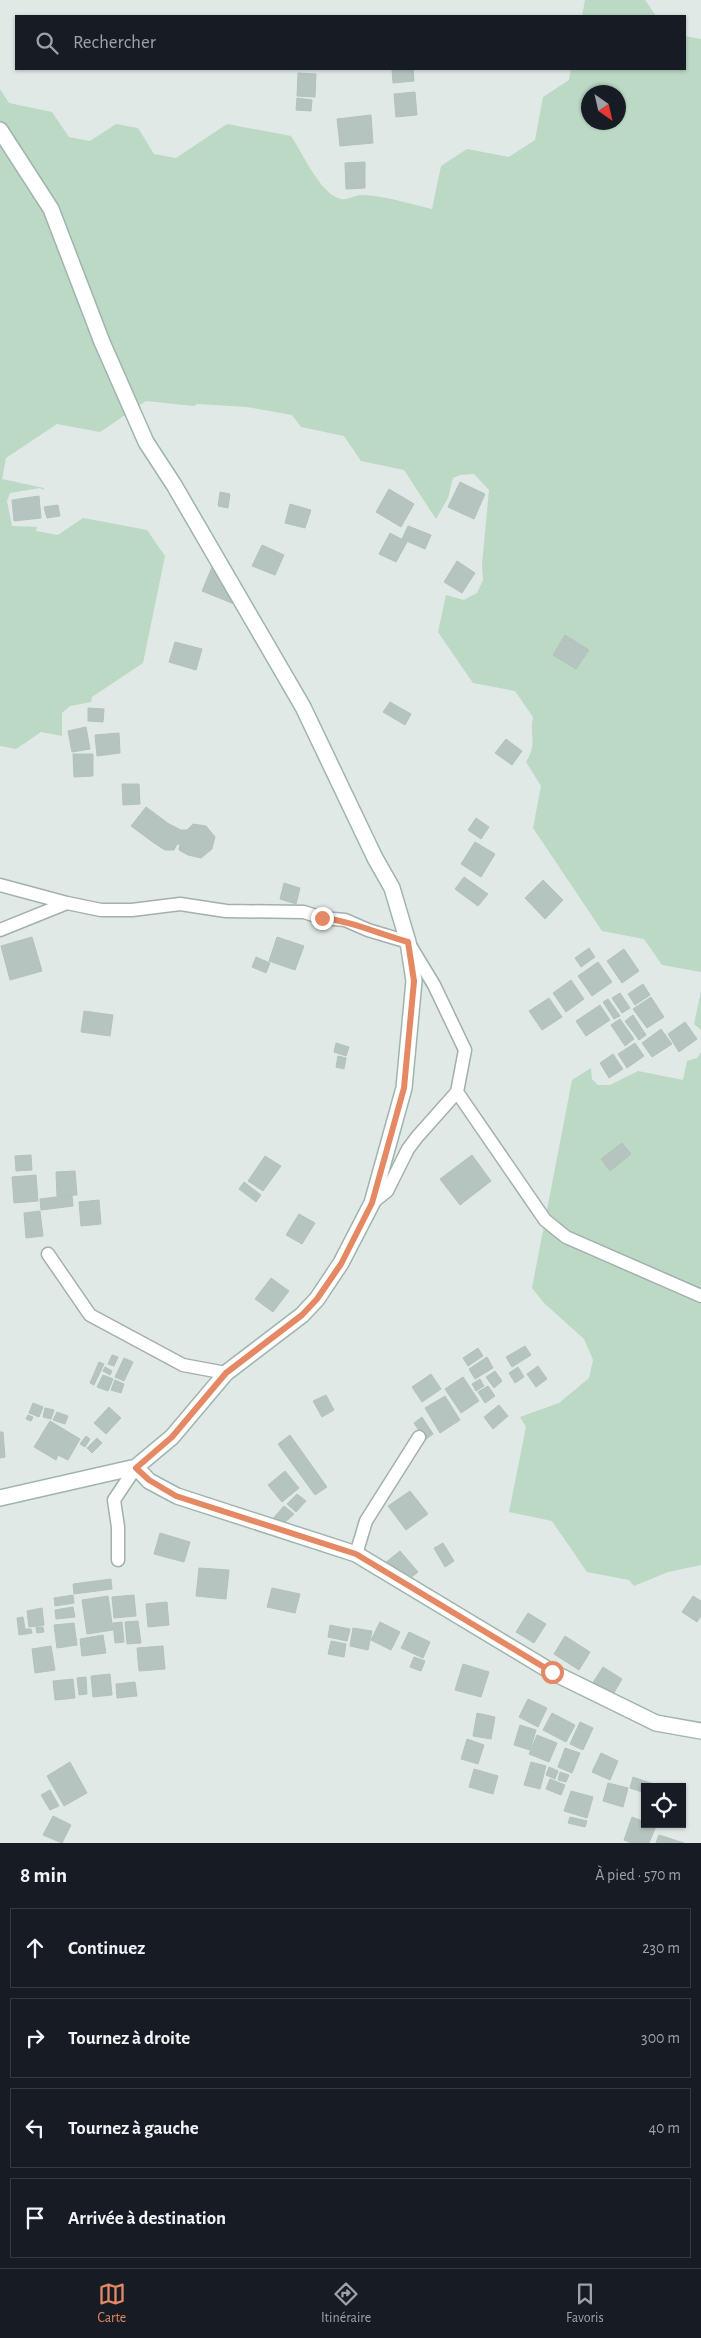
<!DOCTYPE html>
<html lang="fr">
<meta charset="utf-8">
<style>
body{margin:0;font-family:"Alegreya Sans",sans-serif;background:#20242c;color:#f1f3f6}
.controls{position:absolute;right:15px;bottom:15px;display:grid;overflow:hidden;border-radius:0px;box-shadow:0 1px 4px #0004}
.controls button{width:45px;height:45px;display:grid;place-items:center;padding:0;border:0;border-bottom:1px solid #363941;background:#171b24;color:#f1f3f6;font:25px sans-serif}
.compass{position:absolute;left:581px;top:85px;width:45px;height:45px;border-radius:50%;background:#171b24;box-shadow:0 1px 4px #0004;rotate:146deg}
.stop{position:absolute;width:15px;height:15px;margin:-11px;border:4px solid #e48963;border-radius:50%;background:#fff}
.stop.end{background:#e48963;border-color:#fff;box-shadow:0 1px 5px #0008}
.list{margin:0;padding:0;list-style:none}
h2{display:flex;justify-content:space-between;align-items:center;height:65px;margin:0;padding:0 20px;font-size:21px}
h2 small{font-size:16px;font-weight:400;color:#9ea1a6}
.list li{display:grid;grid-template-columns:32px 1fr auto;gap:15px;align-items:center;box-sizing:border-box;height:80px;margin:0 10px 10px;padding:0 10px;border:1px solid #363941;border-radius:0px}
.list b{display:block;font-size:19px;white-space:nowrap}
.list em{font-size:16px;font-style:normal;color:#9ea1a6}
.icon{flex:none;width:28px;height:28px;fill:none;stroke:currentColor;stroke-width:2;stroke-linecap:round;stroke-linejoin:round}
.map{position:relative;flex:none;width:701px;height:1843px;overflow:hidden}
.search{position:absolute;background:#171b24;box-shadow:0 1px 4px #0004;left:15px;right:15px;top:15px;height:55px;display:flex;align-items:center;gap:12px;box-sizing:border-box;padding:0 18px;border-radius:0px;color:#9ea1a6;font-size:19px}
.sheet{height:425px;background:#171b24}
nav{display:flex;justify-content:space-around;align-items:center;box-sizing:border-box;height:70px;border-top:1px solid #363941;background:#171b24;font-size:14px;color:#9ea1a6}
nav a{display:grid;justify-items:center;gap:2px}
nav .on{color:#e48963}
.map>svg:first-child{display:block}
.green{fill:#bbd9c4;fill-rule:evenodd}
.building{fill:#b6c4bf;stroke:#b3c2bd}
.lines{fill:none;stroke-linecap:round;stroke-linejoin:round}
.street-casing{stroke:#a3b0ad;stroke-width:15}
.secondary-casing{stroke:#a0b4ae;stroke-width:18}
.street{stroke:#fff;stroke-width:12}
.secondary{stroke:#fff;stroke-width:15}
.route{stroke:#e48963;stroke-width:6}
</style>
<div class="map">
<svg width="701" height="1843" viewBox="0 0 701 1843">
<rect width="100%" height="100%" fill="#e0e9e6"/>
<path class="green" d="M585 0H645L656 16H582Z
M685 36 701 39V972L662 965 644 939 602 931 533 828 541 786 526 762C538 742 529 737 533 717L515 691 473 683 438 632 446 595 464 600 477 593 483 580 482 565 489 490 474 474 460 475 453 478 448 498 436 519 404 470 361 461 344 436 301 427 292 415 247 407 197 404 194 406 146 401 100 432 57 424 6 458 2 479 44 488V490L40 488 10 493 7 501 12 526 37 527 36 531 58 535 83 518 147 530 165 556 143 663 92 697 91 702 70 706 62 713V736L41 732 16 749 0 746V89L9 103 52 112 69 137 90 141 116 124 138 128 154 154 176 158 227 124 291 136C303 154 317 186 334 196 346 204 353 194 364 195 386 196 410 204 432 209L441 166 467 149 509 157 535 140 543 97 569 80 571 69H685ZM588 92H618V122H588Z
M701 991V1030L694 1024Z
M701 1052V1565L668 1572 634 1586 629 1580 587 1572 552 1521 509 1512 526 1427 520 1417 559 1403 589 1378 593 1360 584 1339 544 1303 532 1288 572 1080 591 1068 592 1079 598 1085H610L638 1071 683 1080 687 1061 697 1058Z"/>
<path class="building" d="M392 69H413L414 81 393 83Z
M298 73 316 74 315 97 297 96Z
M415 92 417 115 396 117 394 94Z
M297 98 312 100 311 111 296 110Z
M371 115 373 143 340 146 337 119Z
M365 162V188L346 189 345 163Z
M460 482 485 494 474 519 448 507Z
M389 489 414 504 401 527 376 512Z
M220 492 230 494 228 508 218 506Z
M39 496 41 518 14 521 12 500Z
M290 504 311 510 305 528 285 523Z
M58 505 60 516 47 518 44 507Z
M408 526 431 535 425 549 402 539Z
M390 533 407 542 396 562 379 554Z
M262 545 284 555 275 575 252 566Z
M457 561 475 573 462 593 444 582Z
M213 565 229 584 234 604 202 591Z
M565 635 589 650 576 669 553 655Z
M175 642 202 649 196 670 169 662Z
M390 702 411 714 405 725 383 712Z
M88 708 104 709 103 722 88 721Z
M86 727 90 749 72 752 68 731Z
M119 733 120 753 97 756 95 735Z
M506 739 522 751 512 765 495 753Z
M73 754H93V776L74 777Z
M122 784H139L140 804 123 805Z
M146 807 169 824 181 830H187L193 824 206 826 215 837 212 849 201 858 188 855 179 850 180 844H177L174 850H165L154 843 131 826Z
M476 818 489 827 481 839 468 830Z
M475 842 495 854 481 877 461 864Z
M464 877 488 894 478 906 455 889Z
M543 880 563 900 545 919 525 898Z
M284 883 300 888 296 904 280 899Z
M32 937 42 971 10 980 1 946Z
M277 937 304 946 295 970 269 961Z
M589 948 595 957 581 967 575 958Z
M624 949 639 971 622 983 607 961Z
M256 957 270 963 266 973 252 967Z
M598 962 612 982 592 996 578 976Z
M571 980 584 999 566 1012 553 993Z
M643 984 650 995 635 1005 628 994Z
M620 993 630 1008 622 1013 612 998Z
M651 997 664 1017 647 1028 633 1009Z
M549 998 562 1017 542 1030 529 1011Z
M608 999 620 1016 614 1019 603 1002Z
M600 1005 610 1020 586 1036 576 1021Z
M84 1011 113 1015 110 1036 81 1032Z
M633 1015 646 1035 639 1040 625 1021Z
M620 1019 634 1039 625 1046 611 1025Z
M685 1022 697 1039 679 1052 668 1034Z
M661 1029 672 1044 652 1057 642 1043Z
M336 1043 349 1047 346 1056 334 1052Z
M635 1043 644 1056 627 1068 618 1054Z
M613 1054 623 1069 609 1078 600 1063Z
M338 1056 346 1058 344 1069 336 1067Z
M622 1143 631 1154 610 1171 601 1159Z
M31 1155 32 1170 16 1171 15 1156Z
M472 1155 491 1181 460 1205 440 1179Z
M265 1156 281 1166 263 1191 248 1181Z
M75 1171 77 1195 57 1196 56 1172Z
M36 1175 38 1201 14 1203 12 1177Z
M244 1182 261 1195 256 1202 239 1189Z
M72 1195 73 1206 41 1210 40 1199Z
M99 1200 101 1224 81 1226 79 1202Z
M40 1211 43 1236 26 1238 24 1213Z
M299 1214 315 1223 302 1244 286 1235Z
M271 1278 289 1291 273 1312 255 1299Z
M525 1346 531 1355 512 1367 506 1357Z
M478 1348 483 1356 468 1366 463 1358Z
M112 1355 118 1357 114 1366 108 1364Z
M487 1357 493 1368 475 1379 469 1369Z
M124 1358 133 1362 124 1381 115 1377Z
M99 1362 104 1364 94 1385 90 1383Z
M538 1366 547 1379 536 1387 527 1374Z
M105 1367 112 1371 110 1375 103 1371Z
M518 1367 524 1377 515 1383 509 1373Z
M495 1371 502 1381 494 1388 486 1377Z
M431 1374 441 1389 422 1402 412 1387Z
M103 1375 113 1379 108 1391 97 1387Z
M463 1377 479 1401 461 1413 445 1389Z
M480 1379 484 1386 476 1391 472 1384Z
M115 1380 124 1384 121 1393 111 1390Z
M488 1386 495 1396 485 1403 478 1392Z
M326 1395 334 1410 322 1417 313 1401Z
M445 1396 460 1420 440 1433 425 1408Z
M33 1403 43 1407 39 1417 29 1413Z
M499 1405 508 1416 493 1429 484 1417Z
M109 1407 121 1418 106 1434 94 1423Z
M45 1408 54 1410 51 1419 43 1417Z
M57 1412 68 1416 65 1424 53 1420Z
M28 1415 33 1417 31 1421 26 1419Z
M422 1417 433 1434 425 1440 414 1423Z
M50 1421 80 1439 68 1460 58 1455 56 1460 34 1447Z
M0 1432H3L5 1457 0 1458Z
M290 1435 327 1487 315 1495 278 1444Z
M86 1436 90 1439 85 1447 80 1444Z
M97 1438 102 1443 92 1453 87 1448Z
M285 1471 299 1488 282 1502 268 1485Z
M410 1491 428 1514 406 1530 388 1506Z
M297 1494 306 1501 296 1512 287 1504Z
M284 1506 294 1514 282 1525 270 1522Z
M160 1533 190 1542 184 1562 154 1554Z
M443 1543 454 1561 445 1567 434 1548Z
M400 1551 418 1572 405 1582 385 1563Z
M199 1568 229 1570 226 1599 196 1596Z
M111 1579 112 1589 74 1594 73 1584Z
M272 1588 300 1594 295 1613 267 1607Z
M73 1595 74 1603 55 1606 54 1598Z
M134 1595 136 1616 114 1618 112 1597Z
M108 1596 113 1630 87 1634 82 1600Z
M693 1596 701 1601V1616L697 1622 682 1612Z
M167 1602 169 1625 148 1627 146 1604Z
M73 1607 75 1617 56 1619 55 1610Z
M42 1608 44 1625 29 1627 27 1611Z
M528 1613 546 1624 534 1643 516 1632Z
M23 1617 25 1629H31L32 1633 19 1635 17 1618Z
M138 1621 141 1643 127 1644 125 1622Z
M122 1622 124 1642 115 1643 113 1623Z
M380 1622 400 1632 391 1650 371 1640Z
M74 1623 77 1645 57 1648 54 1625Z
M330 1625 350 1629 347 1641 328 1637Z
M36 1627H43L44 1632 37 1633Z
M353 1628 372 1631 368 1650 350 1646Z
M409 1632 430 1642 423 1658 401 1648Z
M103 1635 106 1653 82 1656 80 1639Z
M565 1636 590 1652 579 1670 554 1654Z
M331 1641 346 1644 344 1657 328 1654Z
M51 1646 55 1670 35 1673 32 1649Z
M163 1646 165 1669 139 1671 137 1648Z
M414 1657 425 1661 421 1671 410 1667Z
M463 1664 489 1672 481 1697 455 1690Z
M603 1667 622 1679 612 1696 592 1684Z
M110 1674 112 1695 93 1697 91 1676Z
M86 1677 87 1694 79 1695 77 1678Z
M73 1679 75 1698 55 1700 53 1681Z
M135 1682 137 1696 117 1698 116 1684Z
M528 1699 547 1708 538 1727 519 1717Z
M477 1713 495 1717 491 1739 473 1736Z
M552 1713 575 1725 566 1742 543 1730Z
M580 1722 593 1728 583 1750 570 1744Z
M520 1725 536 1730 530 1750 514 1745Z
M537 1735 557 1743 549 1762 529 1754Z
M467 1739 484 1745 478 1764 461 1759Z
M565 1748 580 1753 572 1773 558 1767Z
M601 1753 618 1761 610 1780 592 1772Z
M70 1762 87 1793 64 1806 47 1776Z
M531 1762 546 1766 540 1789 524 1785Z
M549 1767 558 1771 555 1779 546 1775Z
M474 1769 498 1776 493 1794 469 1787Z
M560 1772 569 1775 566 1782 558 1780Z
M633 1777 656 1785 655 1787H645V1793L630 1788Z
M550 1779 565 1785 561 1795 546 1789Z
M608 1783 628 1788 623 1807 603 1801Z
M50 1790 59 1806 50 1810 41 1795Z
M571 1791 593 1797 587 1818 564 1811Z
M53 1816 71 1825 62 1843 43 1835Z
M570 1817 587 1821 585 1827 568 1823Z
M632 1817 645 1822V1824L656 1826 649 1843H631L624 1840Z
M659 1835 684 1843H656Z"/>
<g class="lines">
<defs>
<path id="street" d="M0 885 67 903 101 910H132L180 904 226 911 304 912 322 918 345 920 368 930 408 942 434 985 465 1050 457 1092 417 1137 408 1149 387 1191 372 1203
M0 930 67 903
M457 1092 545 1220 566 1237 701 1296
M48 1254 90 1315 183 1365 226 1373
M356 1554 366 1521 419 1437
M118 1560V1527L114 1500 136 1467"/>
<path id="secondary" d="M0 130 51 209 102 342 146 442 174 485 303 707 375 858 392 888 408 942 414 981 404 1088 372 1203 341 1263 317 1299 302 1315 226 1373 172 1437 136 1467 0 1498
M136 1467 149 1481 177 1496 356 1554 552 1672 656 1723 701 1731"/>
</defs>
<use href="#street" class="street-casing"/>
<use href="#secondary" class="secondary-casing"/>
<use href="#street" class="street"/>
<use href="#secondary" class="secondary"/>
</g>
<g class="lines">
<path class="route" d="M322 918C351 921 379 934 408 942L414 981 404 1088 372 1203 341 1264 317 1299 302 1315 226 1373 172 1437 136 1468 149 1480 176 1496 356 1554 552 1672"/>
</g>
</svg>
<div class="controls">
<button><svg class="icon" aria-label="locate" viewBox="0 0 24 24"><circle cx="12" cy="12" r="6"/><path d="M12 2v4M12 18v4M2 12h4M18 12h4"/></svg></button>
</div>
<svg class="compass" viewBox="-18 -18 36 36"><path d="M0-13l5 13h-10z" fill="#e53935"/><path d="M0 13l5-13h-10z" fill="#9ea1a6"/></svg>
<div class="stop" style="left:552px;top:1672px"></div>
<div class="stop end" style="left:322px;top:918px"></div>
<div class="search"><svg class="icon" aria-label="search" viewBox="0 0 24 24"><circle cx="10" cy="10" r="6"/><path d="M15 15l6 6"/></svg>Rechercher</div>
</div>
<section class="sheet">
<h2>8 min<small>À pied · 570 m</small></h2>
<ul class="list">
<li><svg class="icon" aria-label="ahead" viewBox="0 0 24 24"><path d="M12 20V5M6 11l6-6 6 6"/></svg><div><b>Continuez</b></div><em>230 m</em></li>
<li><svg class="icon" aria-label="right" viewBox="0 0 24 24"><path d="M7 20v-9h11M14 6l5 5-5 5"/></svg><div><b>Tournez à droite</b></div><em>300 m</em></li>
<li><svg class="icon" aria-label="left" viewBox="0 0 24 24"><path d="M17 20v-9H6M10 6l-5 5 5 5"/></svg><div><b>Tournez à gauche</b></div><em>40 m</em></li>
<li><svg class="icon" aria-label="arrive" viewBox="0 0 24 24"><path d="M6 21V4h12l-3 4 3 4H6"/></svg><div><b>Arrivée à destination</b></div></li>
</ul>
</section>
<nav>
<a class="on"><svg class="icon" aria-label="map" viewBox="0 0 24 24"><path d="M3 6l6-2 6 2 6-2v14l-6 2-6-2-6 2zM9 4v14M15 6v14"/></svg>Carte</a>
<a><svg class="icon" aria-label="directions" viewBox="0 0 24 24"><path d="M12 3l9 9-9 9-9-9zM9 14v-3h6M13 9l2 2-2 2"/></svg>Itinéraire</a>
<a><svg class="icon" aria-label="saved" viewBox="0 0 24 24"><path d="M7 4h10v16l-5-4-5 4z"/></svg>Favoris</a>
</nav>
